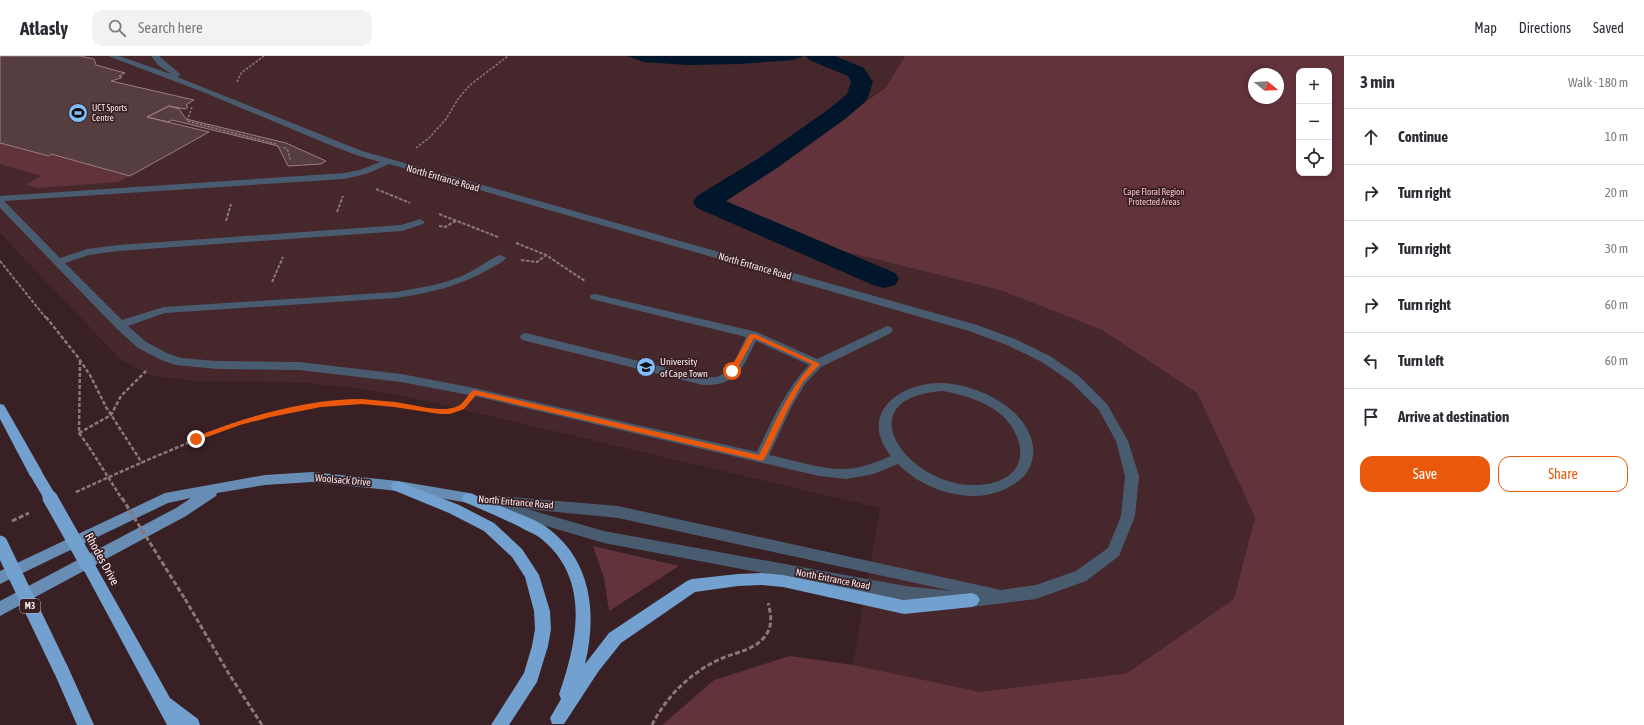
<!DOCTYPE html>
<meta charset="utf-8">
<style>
body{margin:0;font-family:"Asap Condensed",sans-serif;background:#f2f2f3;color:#2b2b33}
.controls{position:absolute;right:12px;top:12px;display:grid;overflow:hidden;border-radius:8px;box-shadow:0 2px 6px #0003}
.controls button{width:36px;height:36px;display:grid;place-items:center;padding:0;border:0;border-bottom:1px solid #e1e1e2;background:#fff;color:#2b2b33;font:20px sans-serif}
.compass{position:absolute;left:1248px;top:12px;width:36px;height:36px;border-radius:50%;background:#fff;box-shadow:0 2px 6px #0003;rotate:108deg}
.stop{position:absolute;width:12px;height:12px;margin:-9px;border:3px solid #ea580c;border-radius:50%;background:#fff}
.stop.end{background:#ea580c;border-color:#fff;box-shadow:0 1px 4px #0008}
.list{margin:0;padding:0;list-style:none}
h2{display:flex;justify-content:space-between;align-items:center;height:52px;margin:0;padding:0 16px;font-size:17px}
h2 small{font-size:13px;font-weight:400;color:#7c7c81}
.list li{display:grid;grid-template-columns:26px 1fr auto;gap:12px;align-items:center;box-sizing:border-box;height:56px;padding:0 16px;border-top:1px solid #e1e1e2}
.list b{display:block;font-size:15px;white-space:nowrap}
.list em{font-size:13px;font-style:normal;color:#7c7c81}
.actions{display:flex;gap:8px;padding:12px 16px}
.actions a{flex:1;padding:9px 0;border:1px solid #ea580c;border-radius:12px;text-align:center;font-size:14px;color:#ea580c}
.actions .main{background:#ea580c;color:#fff}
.icon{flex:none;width:22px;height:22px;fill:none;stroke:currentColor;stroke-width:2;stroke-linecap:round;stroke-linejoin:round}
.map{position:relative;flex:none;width:1344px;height:669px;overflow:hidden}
header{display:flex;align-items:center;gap:24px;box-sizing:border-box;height:56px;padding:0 20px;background:#fff;border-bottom:1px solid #e1e1e2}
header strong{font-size:19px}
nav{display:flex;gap:22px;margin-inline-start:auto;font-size:14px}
.search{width:280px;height:36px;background:#f2f2f3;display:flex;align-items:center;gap:10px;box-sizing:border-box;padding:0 14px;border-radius:12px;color:#7c7c81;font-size:15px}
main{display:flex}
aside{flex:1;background:#fff}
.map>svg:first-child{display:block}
.built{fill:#46272c}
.green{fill:#63333b;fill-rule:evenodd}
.water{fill:#01162b}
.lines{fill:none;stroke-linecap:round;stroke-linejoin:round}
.canal{fill:#01162b;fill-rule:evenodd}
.building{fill:#563d40;stroke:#9b7e81}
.path-far3{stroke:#8c777b;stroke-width:1.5;stroke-dasharray:2.5 1.5;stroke-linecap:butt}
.path-far2{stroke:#8c777b;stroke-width:2;stroke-dasharray:3.5 1.5;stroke-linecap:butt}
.path-far1{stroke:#8c777b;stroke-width:2.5;stroke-dasharray:4 2;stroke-linecap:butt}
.path{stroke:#8c777b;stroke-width:3;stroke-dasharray:5 2.5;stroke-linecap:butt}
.minor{fill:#495b6e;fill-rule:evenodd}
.major{fill:#678db4;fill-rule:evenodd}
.highway{fill:#72a0cf;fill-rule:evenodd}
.path-bridge-far1{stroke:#8c777b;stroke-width:2.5;stroke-dasharray:4 2;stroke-linecap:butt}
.path-bridge{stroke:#8c777b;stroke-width:3;stroke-dasharray:5 2.5;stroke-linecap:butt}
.highway-bridge-far1{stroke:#72a0cf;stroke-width:12}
.highway-bridge{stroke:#72a0cf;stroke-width:15}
.route{fill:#ea580c}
.labels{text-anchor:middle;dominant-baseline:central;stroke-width:3.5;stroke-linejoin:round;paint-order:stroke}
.far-poi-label{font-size:9px;fill:#f8e7e9;stroke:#382024;text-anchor:start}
.far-park-label{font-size:9px;fill:#fcc0c8;stroke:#382024}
.shield{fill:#382024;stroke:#beabae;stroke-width:1}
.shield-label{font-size:9px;font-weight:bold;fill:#f8e7e9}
.street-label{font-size:10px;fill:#f8e7e9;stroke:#382024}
.poi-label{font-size:10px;fill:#f8e7e9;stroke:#382024;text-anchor:start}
.near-street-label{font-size:12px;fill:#f8e7e9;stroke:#382024}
</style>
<header>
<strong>Atlasly</strong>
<div class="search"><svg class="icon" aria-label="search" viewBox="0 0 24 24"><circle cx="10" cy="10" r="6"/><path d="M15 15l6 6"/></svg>Search here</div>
<nav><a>Map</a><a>Directions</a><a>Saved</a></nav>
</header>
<main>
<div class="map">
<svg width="1344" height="669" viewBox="0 0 1344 669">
<rect width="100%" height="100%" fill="#382024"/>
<path class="built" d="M0 0H905L885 31 720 149 834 193 1000 234 1102 274 1197 337 1255 461 1234 543 1127 617 981 636 853 609 880 452 422 344 359 332 293 326 195 325 149 319 119 302 0 177Z"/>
<path class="green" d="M905 0H1344V669H662L714 624 790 600 853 609 981 636 1127 617 1234 543 1255 461 1197 337 1102 274 1000 234 834 193 720 149 885 32ZM1299 15H1329V117H1299ZM1254 18H1278V42H1254Z
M0 87 49 100 51 98 130 120 117 126 38 132 25 129 42 120 0 108Z
M593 490 679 510 609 555 604 522Z"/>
<path class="water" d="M627 0H804L793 4 739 8 687 9 644 6Z"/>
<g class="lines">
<path class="canal" d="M806 0H835L864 12 873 26 868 41 865 46 845 63 777 112 726 145 895 217 899 223 895 229 884 232 873 229 697 152 693 146 697 140 759 102 829 53 847 38 851 26 848 20 809 4Z"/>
</g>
<path class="building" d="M0 0H80L94 3 96 9 125 17 119 20 122 21 121 22 111 25 194 44 186 49 188 51 185 53 169 50 147 61 209 76 130 120 51 98 49 100 0 87Z
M169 50 179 53 186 63 286 87 326 105 321 108 288 110 278 90 172 64 168 66 147 61Z"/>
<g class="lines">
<path class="path-far3" d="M237 26 241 17 264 0
M192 51 187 65 276 88
M284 91 288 95 290 104
M416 92 429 82 446 63 458 43 470 29 508 0"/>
<path class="path-far2" d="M376 133 410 147
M337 156 343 140
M439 158 498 181
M226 165 231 148
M439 170 445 171 456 165
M516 187 546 199 585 225
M521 204 537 206 546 199
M0 205 46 262
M272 226 283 201"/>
<path class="path-far1" d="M46 261 77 300 90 319 106 351 142 407
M80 305 79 377 89 391
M79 377 111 359 121 340 146 315
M76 436C109 421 142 406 176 392 197 383 218 373 240 366 279 354 320 347 360 346 390 345 420 355 450 355"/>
<path class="path" d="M12 465 29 457
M185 543 229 618 262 669
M652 669C666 641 689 618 718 604 734 596 755 595 766 579 773 569 771 558 768 547"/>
<path class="minor" d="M108 0H119L171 18 158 9 151 0H159L179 17 180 19 177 21 362 95 977 269 1015 283 1050 300 1079 320 1107 348 1128 385 1139 420 1135 460 1119 500 1086 525 1036 543 972 551 905 544 604 487 488 453 486 449 488 445 499 440 618 450 1001 534 1036 529 1076 515 1108 492 1121 460 1125 420 1116 385 1099 354 1071 326 1042 306 1007 289 969 275 389 108 366 118 344 123 4 145 60 202 87 193 118 189 401 169 420 163 425 166 423 168 402 175 118 195 89 199 65 207 122 264 164 251 396 236C418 232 441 229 462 220 475 214 486 206 497 200L501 199 506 202C502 207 496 209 491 212 461 230 430 237 396 242L165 257 128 270 146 286 169 298 181 302 217 305 299 306 401 318 474 332 757 396C772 365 785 334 809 309L756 285C742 312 738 330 703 329L526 285 522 284 520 281 522 278 526 277 703 321C708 321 714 322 719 320 733 315 740 293 746 281L591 243 590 241 591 239 595 238 757 276 817 303 887 270 891 271 893 274 891 277 821 311 805 328 792 350 769 399C794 404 821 414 846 413 862 412 877 406 891 400 857 358 900 326 942 327 972 328 1013 346 1027 373 1035 387 1036 402 1027 416 1023 423 1016 427 1009 431 974 451 924 435 898 408L874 418 846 423 819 420 474 340 401 326 299 314 217 313 176 309 161 304 138 292 116 272 0 152V140L344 117 360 114 380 106 356 99 325 87 203 36ZM943 335C963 339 983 344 999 357 1025 378 1032 417 992 427 918 445 836 342 943 335ZM527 453 618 462 952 535 905 530 604 475Z"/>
<path class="major" d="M312 416 398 425 469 437 474 438 476 442 474 446 469 447 398 435 312 426 265 429 217 437 216 440 186 460 0 560V545L176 452 191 442 168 447 0 528V515L165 437 265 419Z"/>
<path class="highway" d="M0 348 4 349 40 412 42 416 40 420 35 421 30 420 0 363Z
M398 425 459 449 494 467 522 493 539 519 550 555 551 573 548 590 537 626 509 669H491L524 617 532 590 535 573 534 555 525 521 512 501 484 475 449 457 393 434 391 430 393 426Z
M469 437C482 441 495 448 508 453 521 459 538 464 549 473 592 506 597 559 585 608L609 577 687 525 692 523 738 518 761 517 783 519 904 544 972 537 977 539 980 544 977 549 972 551 904 558 783 531 761 529 738 530 695 536 621 587 598 616 564 668H552L550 662 561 643 559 638C578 584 591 521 539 481 533 477 526 475 520 471 502 462 483 454 464 446L462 442 464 438Z
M88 503 93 505 170 642 198 663 200 669H167L81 509 83 505Z
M61 606 67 609 94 669H77L53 614 55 609Z"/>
<path class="path-bridge-far1" d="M89 391 122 443"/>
<path class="path-bridge" d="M122 442 185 543"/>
<path class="highway-bridge-far1" d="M35 416 51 443"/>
<path class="highway-bridge" d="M50 442 88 509
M0 487 61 614"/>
</g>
<path class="route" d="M750 278H755L820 308 803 326 790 349 765 402 762 405 476 339 464 353 450 358H440L394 351 362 348 321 351 271 361 240 369 196 385 193 383 194 381C247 361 304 343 362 343 373 344 384 345 395 346 412 348 442 358 458 350 463 348 468 339 472 335L474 334 759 399C775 367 788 335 812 308L754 282 735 317H730L729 315Z"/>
<defs>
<symbol id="stadium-disc" viewBox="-11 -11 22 22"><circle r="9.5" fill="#80bdfa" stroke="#382024"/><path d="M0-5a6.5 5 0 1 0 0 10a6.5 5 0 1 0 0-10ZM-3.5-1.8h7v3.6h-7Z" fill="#111"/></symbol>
<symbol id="university-disc" viewBox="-11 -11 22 22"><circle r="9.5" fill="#80bdfa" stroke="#382024"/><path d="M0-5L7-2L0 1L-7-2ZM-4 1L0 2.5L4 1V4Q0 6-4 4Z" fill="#111"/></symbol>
</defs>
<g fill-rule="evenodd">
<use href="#stadium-disc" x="67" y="46" width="22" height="22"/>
<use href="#university-disc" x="635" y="300" width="22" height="22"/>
</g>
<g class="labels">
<g class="far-poi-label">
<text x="92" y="52">UCT Sports<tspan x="92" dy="10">Centre</tspan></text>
</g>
<g class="far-park-label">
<text x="1154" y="136">Cape Floral Region<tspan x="1154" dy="10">Protected Areas</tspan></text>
</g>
<rect class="shield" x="20" y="543" width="20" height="14" rx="3"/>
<g class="shield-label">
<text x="30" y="550">M3</text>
</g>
<g class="street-label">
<text transform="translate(443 122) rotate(16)">North Entrance Road</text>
<text transform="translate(755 210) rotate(16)">North Entrance Road</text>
<text transform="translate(343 424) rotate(5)">Woolsack Drive</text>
<text transform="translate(516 446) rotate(5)">North Entrance Road</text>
<text transform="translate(833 523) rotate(11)">North Entrance Road</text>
</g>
<g class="poi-label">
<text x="660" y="305">University<tspan x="660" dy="12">of Cape Town</tspan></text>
</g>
<g class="near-street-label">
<text transform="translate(102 503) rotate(61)">Rhodes Drive</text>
</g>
</g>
</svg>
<div class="controls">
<button>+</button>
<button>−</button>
<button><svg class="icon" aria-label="locate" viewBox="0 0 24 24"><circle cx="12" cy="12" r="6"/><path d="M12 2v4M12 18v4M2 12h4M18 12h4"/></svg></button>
</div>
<svg class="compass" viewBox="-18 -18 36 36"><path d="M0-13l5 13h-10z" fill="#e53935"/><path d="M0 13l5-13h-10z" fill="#7c7c81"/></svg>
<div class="stop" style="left:732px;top:315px"></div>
<div class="stop end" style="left:196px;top:383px"></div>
</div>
<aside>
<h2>3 min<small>Walk · 180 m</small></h2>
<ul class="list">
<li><svg class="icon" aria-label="ahead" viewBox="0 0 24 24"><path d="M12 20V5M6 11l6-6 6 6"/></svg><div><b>Continue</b></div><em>10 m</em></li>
<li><svg class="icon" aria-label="right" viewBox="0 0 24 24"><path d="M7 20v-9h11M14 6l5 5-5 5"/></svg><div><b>Turn right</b></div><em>20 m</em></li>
<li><svg class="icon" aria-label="right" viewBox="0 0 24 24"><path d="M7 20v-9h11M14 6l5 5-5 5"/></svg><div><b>Turn right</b></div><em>30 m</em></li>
<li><svg class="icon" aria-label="right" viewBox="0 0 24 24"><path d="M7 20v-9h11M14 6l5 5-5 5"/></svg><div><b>Turn right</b></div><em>60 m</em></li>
<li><svg class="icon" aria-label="left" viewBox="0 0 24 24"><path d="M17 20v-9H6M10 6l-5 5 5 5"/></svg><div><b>Turn left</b></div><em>60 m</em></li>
<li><svg class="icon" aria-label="arrive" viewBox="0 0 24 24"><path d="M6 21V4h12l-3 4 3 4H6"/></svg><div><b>Arrive at destination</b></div></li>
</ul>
<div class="actions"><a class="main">Save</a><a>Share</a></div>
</aside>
</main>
